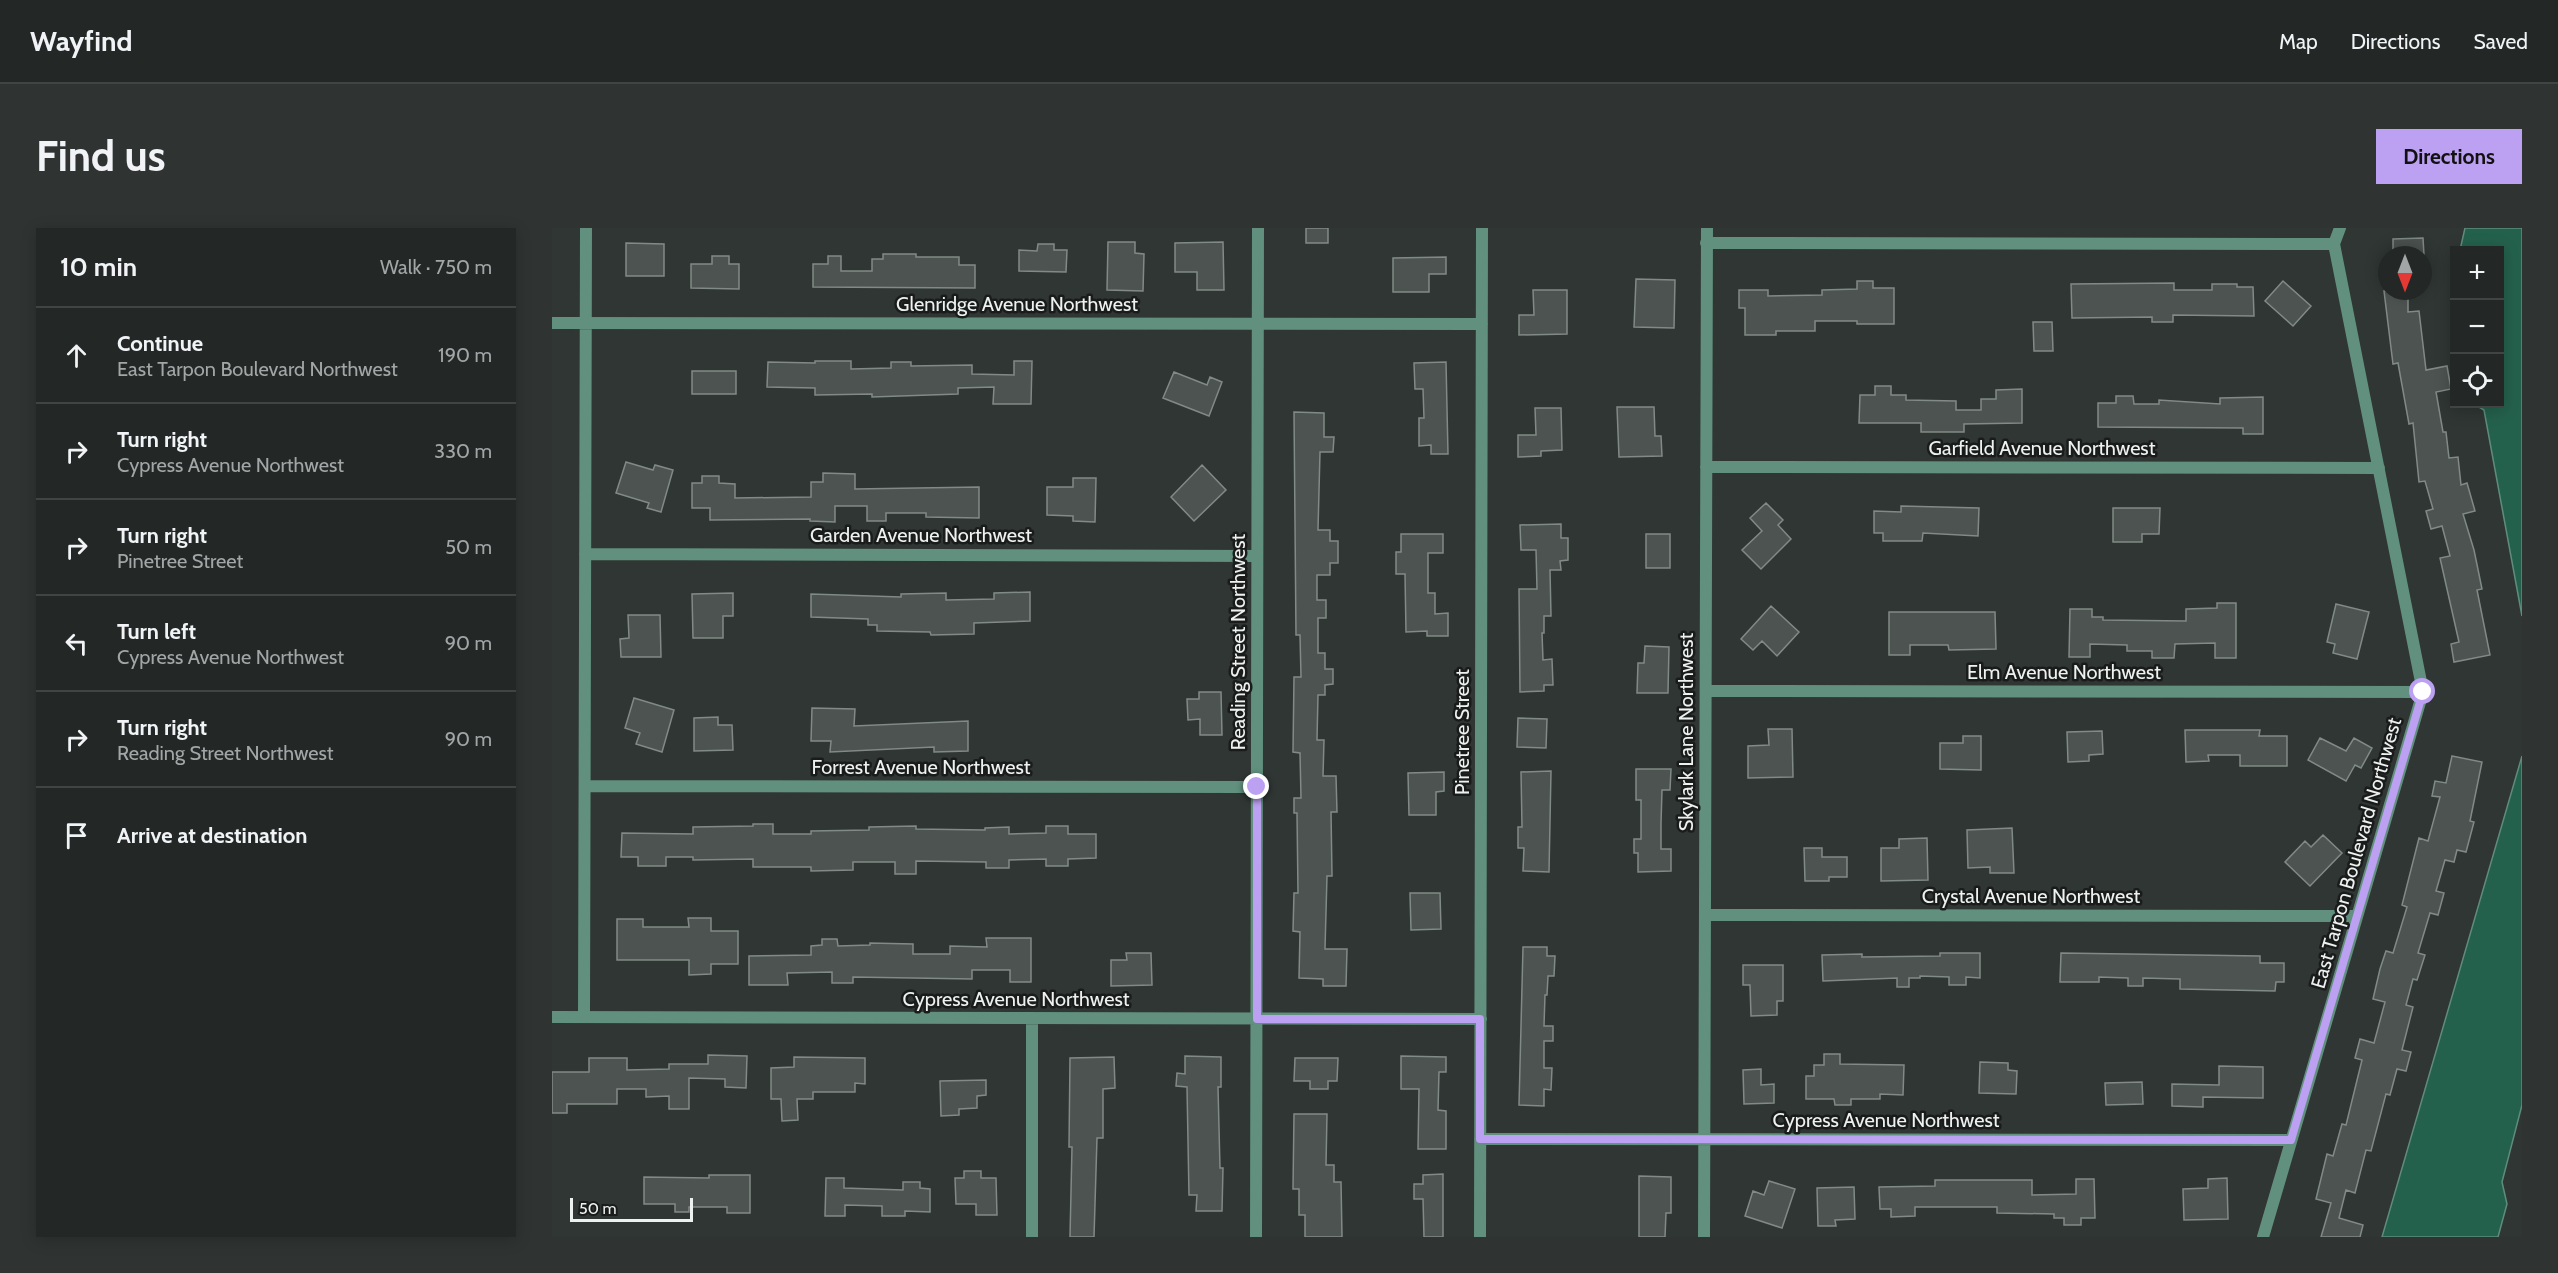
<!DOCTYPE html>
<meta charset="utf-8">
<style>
body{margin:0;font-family:Cabin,sans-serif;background:#2f3432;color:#f1f3f6}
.controls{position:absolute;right:18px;top:18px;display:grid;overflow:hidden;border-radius:0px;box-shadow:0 3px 15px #0003}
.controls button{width:54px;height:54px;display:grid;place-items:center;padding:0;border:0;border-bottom:2px solid #404443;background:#232826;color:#f1f3f6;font:30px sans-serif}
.compass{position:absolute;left:1826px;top:18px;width:54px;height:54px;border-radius:50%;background:#232826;box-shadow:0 3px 15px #0003;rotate:180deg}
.scale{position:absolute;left:18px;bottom:15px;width:123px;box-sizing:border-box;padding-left:6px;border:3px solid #edf1ef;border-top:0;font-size:16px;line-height:21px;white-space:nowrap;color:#edf1ef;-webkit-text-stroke:4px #191c1b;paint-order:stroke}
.stop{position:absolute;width:18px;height:18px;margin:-14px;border:4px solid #bca0f2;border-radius:50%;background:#fff}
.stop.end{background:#bca0f2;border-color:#fff;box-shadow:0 2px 6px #0008}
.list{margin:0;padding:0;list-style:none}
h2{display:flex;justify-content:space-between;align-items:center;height:78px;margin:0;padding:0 24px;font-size:26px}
h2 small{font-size:20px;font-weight:400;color:#a3a6a7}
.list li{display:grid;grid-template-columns:39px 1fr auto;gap:18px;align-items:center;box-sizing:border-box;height:96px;padding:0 24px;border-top:2px solid #404443}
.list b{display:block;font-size:22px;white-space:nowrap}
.list p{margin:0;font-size:20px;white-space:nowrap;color:#a3a6a7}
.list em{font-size:20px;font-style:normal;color:#a3a6a7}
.icon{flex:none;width:33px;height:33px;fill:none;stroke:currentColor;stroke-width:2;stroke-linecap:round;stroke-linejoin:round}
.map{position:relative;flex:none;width:1970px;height:1009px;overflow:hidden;border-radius:0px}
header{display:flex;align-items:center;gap:36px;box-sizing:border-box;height:84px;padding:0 30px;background:#232826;border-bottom:2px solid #404443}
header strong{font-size:28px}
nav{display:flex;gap:33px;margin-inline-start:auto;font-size:21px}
.intro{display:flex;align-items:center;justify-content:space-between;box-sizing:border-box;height:144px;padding:0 36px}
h1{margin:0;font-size:42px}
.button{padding:15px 27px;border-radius:0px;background:#bca0f2;color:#111;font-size:21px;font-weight:700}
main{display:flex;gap:36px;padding:0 36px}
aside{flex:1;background:#232826;border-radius:0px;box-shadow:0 3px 15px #0003}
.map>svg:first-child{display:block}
.water{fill:#24614d;stroke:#608c7e;stroke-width:1.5}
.building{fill:#4c5350;stroke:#828a87;stroke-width:1.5}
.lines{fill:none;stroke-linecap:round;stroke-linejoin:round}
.minor{stroke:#61907e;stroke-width:12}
.route{stroke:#bca0f2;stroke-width:8}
.labels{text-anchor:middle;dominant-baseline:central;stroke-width:5;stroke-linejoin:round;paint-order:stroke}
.street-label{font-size:20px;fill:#edf1ef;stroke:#191c1b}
</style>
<header>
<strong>Wayfind</strong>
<nav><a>Map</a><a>Directions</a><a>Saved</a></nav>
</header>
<div class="intro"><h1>Find us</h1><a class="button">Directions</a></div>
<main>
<aside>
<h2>10 min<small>Walk · 750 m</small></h2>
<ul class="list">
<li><svg class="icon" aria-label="ahead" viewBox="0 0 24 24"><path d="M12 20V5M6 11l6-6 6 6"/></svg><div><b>Continue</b><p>East Tarpon Boulevard Northwest</p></div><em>190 m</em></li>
<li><svg class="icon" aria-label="right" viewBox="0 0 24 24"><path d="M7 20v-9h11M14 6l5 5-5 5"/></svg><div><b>Turn right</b><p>Cypress Avenue Northwest</p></div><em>330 m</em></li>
<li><svg class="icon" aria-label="right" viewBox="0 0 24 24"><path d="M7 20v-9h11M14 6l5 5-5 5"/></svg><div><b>Turn right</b><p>Pinetree Street</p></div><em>50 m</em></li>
<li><svg class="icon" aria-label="left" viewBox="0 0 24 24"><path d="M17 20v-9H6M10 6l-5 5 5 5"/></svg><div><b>Turn left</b><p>Cypress Avenue Northwest</p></div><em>90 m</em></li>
<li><svg class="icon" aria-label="right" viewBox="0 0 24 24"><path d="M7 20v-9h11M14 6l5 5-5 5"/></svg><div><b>Turn right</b><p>Reading Street Northwest</p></div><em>90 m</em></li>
<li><svg class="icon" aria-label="arrive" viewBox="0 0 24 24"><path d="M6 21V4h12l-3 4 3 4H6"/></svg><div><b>Arrive at destination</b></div></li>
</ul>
</aside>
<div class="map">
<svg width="1970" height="1009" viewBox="0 0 1970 1009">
<rect width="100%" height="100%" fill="#2f3633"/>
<path class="water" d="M1913 0H1970V388L1932 182 1922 176H1948V22H1908Z
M1970 528V877L1950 954 1955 976 1946 1009H1830Z"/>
<path class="building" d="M754 0H776V15H754Z
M1871 10 1872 27H1841V11Z
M556 14H583V25L592 26 591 63 555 62Z
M671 14 672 62H645V44H623V15Z
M74 15 112 16V48H74Z
M486 16H502V22H515L514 44 467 43V22L485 23Z
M331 26H364V29H407V37H423V60L261 59V36H276V28H289V43H320V31H331Z
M160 28H177V36H187V61L139 60V36H160Z
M894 29V46H877V64H841V30Z
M1084 51 1123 52 1122 100 1082 99Z
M1305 53H1321V60H1342V96H1305V93H1263V103H1224V107H1193V80H1187V62H1216V68L1270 67V62L1305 61Z
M1731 53 1759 78 1741 98 1713 73Z
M1622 55V62H1660V56H1685V59H1701L1702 88 1621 87V94H1600V89L1520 90 1519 56Z
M981 62H1015V106L967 107V87H982Z
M1832 63H1856V84L1867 83 1874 142 1895 138 1899 161 1884 164 1891 204H1894L1897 230 1906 229 1909 257 1915 255 1923 283 1911 286 1922 322 1930 361 1925 362 1938 427 1902 434 1899 416 1907 414 1888 330 1898 328 1890 298 1879 301 1874 283 1881 281 1873 253 1867 254 1861 195 1857 196 1846 135 1841 136Z
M1481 94H1500L1501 123H1482Z
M263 133H299V141L339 140V134H359V138L420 137V146L462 147V133H480L479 176H441L442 159 406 160V166L320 169V166L263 167V160L215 159 216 134 263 135Z
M894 134 896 226H879V217L867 218V190H872L871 161H863L862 135Z
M140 143H184V166H140Z
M622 144 655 157 658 149 670 154 657 188 611 170Z
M1323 158H1339V167H1354V172L1404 173V182H1429V171H1444V162L1470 161V195L1412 196V204H1369V195H1307L1308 167H1323Z
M1564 168H1581L1582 176H1607V172L1668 176V170L1711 169V206H1691V200L1546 199V175H1564Z
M1065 179H1102L1103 208H1109L1110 228 1067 229Z
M983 180H1009L1010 222 989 223V228L966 229V207H984Z
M742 184 772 185V209H782L781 224H768L766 302H778V313H786V335H778V347H765V372H774V390H766V425H773V441H781V456L773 457V467H766L765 512H772L771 548H784L785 584H779L780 648H775L773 721H795L794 758H771V751L747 750 748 704 741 703 742 665H746L745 585H742V570H749L748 525 741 524 742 449H749L748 407H744Z
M74 234 101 242 103 237 121 242 109 284 95 280 97 275 64 265Z
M650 237 674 262 642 293 619 269Z
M271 245 303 246V261L427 259V290L374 289V285H334V293H315V278H283V294L258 293V291L158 292V280H140V255H150V248H167V255L183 256V270L259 269V254H271Z
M521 250H544L543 294 521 293V288L495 287V259H521Z
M1214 275 1231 292 1226 297 1239 311 1209 341 1190 322 1210 303 1198 290Z
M1349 278 1427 280 1426 308 1371 305 1370 313H1331V305H1322V283L1349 284Z
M1561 280H1608L1607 306H1590V314H1561Z
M1009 296V310H1016V332L1008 333 1009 342H998L999 388H992V405H990L991 432 1000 431 1001 457H992V463L968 464 967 361H985L984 322H969L968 297Z
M849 306H891V325H876V365H883V386L896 385V408H875V403L854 404 853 346H844V324H849Z
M1094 306H1118V340H1094Z
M478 364V393L422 395V406L379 407 378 404 325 403V397H316V391L259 389V366L349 369V366L394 365V372L442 371V365Z
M181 365V388H171V410H141L140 366Z
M1665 375H1684V430H1663V415L1623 416 1622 430H1600V423H1575V417L1538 416V429H1517L1518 381H1540V389H1551V392L1634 393V381L1665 380Z
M1784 376 1817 384 1805 431 1781 425 1783 416 1775 414Z
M1219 378 1247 404 1225 428 1210 413 1201 422 1189 411Z
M1337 384H1443L1444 421 1397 422 1396 417H1358V427H1337Z
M76 387H108L109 429H69L68 411 77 410Z
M1093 418 1117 419 1116 465H1085L1086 435H1092Z
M647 464H669L670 507H648V491L636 492 635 471H647Z
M82 470 122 482 110 524 84 516 88 505 73 500Z
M260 480 303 481 302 498 416 493V523L382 524V519L278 524 279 513H259Z
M166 489V497H180L181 522 142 523V490Z
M966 490 995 491 994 520 965 519Z
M1216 501H1240L1241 549 1196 550V518L1217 517Z
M1633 502H1708L1707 508H1735V538H1688V527H1656L1657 533 1634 534Z
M1550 503 1551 526 1537 527V533L1516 534 1515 504Z
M1411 508H1429V542L1388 541V515H1411Z
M1768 510 1794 523 1802 510 1820 520 1809 540 1803 537 1794 553 1756 532Z
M1900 528 1930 534 1918 593 1922 594 1914 624 1905 622 1902 634 1893 632 1884 663 1892 665 1886 687 1878 685 1866 725 1873 727 1865 752 1861 751 1854 777 1861 779 1850 822 1859 824 1854 843 1845 841 1838 867 1834 866 1819 923 1814 922 1803 965 1794 962 1787 990 1811 997 1808 1009H1769L1779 975 1764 971 1775 926 1781 928 1790 896 1794 897 1810 832 1803 830 1808 811 1822 815 1833 774 1821 771 1828 741 1834 723 1841 725 1855 679 1850 677 1867 610 1876 613 1888 569 1880 568 1883 553 1894 555Z
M1084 541H1119L1118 562H1110L1109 595V621H1119V643L1086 644V625H1082V611H1089V572H1084Z
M999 543 997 644 971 643 972 620H966V599H970L969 544Z
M892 544V563L884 564V587H857L856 545Z
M201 596H221V606H259V603L317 602V599L364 598V601L433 602V600L457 599V606L494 605V598H516V606H544V630L516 631V638H494V631L457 632V640H434V634L364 633V646H343V634H301V642L259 643V639H201V631L141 632V629H114V638H86V629H69L70 605 141 606V599L201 598Z
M1460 600 1462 645H1438V639L1416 640 1415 602Z
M1771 607 1790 625 1758 658 1733 634 1753 613 1759 619Z
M1375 610 1376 652 1329 653V620H1347V611Z
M1252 620H1270V629H1295V649H1277V653H1253Z
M858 665H888L889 701 859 702Z
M136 690H159V703H186V736H159V746L137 747V732H65V691H91V699H137Z
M434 710H479V754H458V742H420V751L301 749V755H280V744L235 745 236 757H197V728L259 727V718L270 717V711H285L286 718 318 717V715L361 716V726H398V718L435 719Z
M971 719H995V728H1003L1002 748H996L995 767H993L992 798H1001V813H992V840H1000L999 862 992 861V878L967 877Z
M574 725H599L600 757 559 758V732H575Z
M1388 725H1428V750L1414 749V757H1397V749L1368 748V750H1357V759H1345V750L1271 753 1270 727 1310 726V729L1388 728Z
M1509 725 1708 728V735H1732V754H1724L1723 763 1628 761V751L1591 750V758H1576V750L1547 749V754H1508Z
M1191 737H1231V773H1225V787L1199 788 1198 757H1191Z
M1272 826H1288V836L1352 837 1351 867 1328 866V871H1299V877H1283L1282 871H1254V848H1262V837H1272Z
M156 827 195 828 194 860 173 859V851L137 850V881H117V868L94 869V861H65V876H15V885H0V844H37V830H75V842L117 841V836H156Z
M633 828 669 829V859H666L668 940H671L670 983H644L645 967H637L635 859 624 858 625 845 633 846Z
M849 828 894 829V844H887L886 882 894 883V921H866L867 861H849Z
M242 829 313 830V856L303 855V864H261V871H245L246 892 230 893 229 871H219V840L242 839Z
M562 829 563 860 551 861V910H545L542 1009H518L520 919H517L518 830Z
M743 830H786L785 853H776V861H758V853H742Z
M1428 834 1456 835V842L1465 843 1464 866 1427 865Z
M1667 838 1711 839V870L1651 869V879L1620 878V856L1667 857Z
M1209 841V857L1222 856V875L1192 876 1191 842Z
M434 852V867L425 868V880L407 881V887L389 888 388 853Z
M1590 854 1591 876 1554 877 1553 855Z
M742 886H775L774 937H782V954H789L790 1009H753V987H747V961H741Z
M412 943H429V950H444L445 987H424V976H404L403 950H412Z
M891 946V1009H872L871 971H862V956H871V947Z
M157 947H198V985H175V979H137V984H123V976H92V949L157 950Z
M1087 948 1119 949V985H1114L1113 1009H1087Z
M274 950H292V960L351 962V954H368V960L378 961V984L353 983V988H330V978L293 977V988H273Z
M1675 950 1676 991 1632 992 1631 961 1656 960V951Z
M1524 951H1542L1543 990H1529V997H1512V990H1502V986L1445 985V979H1363V988L1339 989V981H1328L1327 959 1383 958V952H1480V967L1524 966Z
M1217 953 1243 961 1230 1000 1193 988 1201 963 1212 967Z
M1302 959 1303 991 1283 992 1284 998H1266L1265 960Z"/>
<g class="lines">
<path class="minor" d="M1154 15 1782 16
M0 95 930 96
M1154 239 1827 240
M33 326 705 328
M1154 463 1871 464
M33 558 705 559
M1153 687 1805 688
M0 789 929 791
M32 789 34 0
M928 911 1739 912
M480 1009V790
M704 1009 706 0
M928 1009 930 0
M1152 1009 1155 0
M1711 1009 1871 464 1782 16 1788 0"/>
</g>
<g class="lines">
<path class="route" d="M705 559V791H928V911L1739 912 1871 464"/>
</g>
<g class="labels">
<g class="street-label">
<text x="465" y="76">Glenridge Avenue Northwest</text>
<text x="1490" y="220">Garfield Avenue Northwest</text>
<text x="369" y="307">Garden Avenue Northwest</text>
<text transform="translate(686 414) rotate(-90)">Reading Street Northwest</text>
<text x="1512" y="444">Elm Avenue Northwest</text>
<text transform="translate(910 504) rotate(-90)">Pinetree Street</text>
<text transform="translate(1134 504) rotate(-90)">Skylark Lane Northwest</text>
<text x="369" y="539">Forrest Avenue Northwest</text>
<text transform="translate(1804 625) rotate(-74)">East Tarpon Boulevard Northwest</text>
<text x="1479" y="668">Crystal Avenue Northwest</text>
<text x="464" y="771">Cypress Avenue Northwest</text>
<text x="1334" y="892">Cypress Avenue Northwest</text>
</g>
</g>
</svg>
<div class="controls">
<button>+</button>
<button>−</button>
<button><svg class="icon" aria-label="locate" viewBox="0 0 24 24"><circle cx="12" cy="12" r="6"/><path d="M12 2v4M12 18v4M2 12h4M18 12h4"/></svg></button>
</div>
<svg class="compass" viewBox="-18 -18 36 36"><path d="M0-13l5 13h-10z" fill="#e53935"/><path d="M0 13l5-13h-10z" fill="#a3a6a7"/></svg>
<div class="scale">50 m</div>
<div class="stop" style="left:1871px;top:464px"></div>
<div class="stop end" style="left:705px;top:559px"></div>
</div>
</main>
